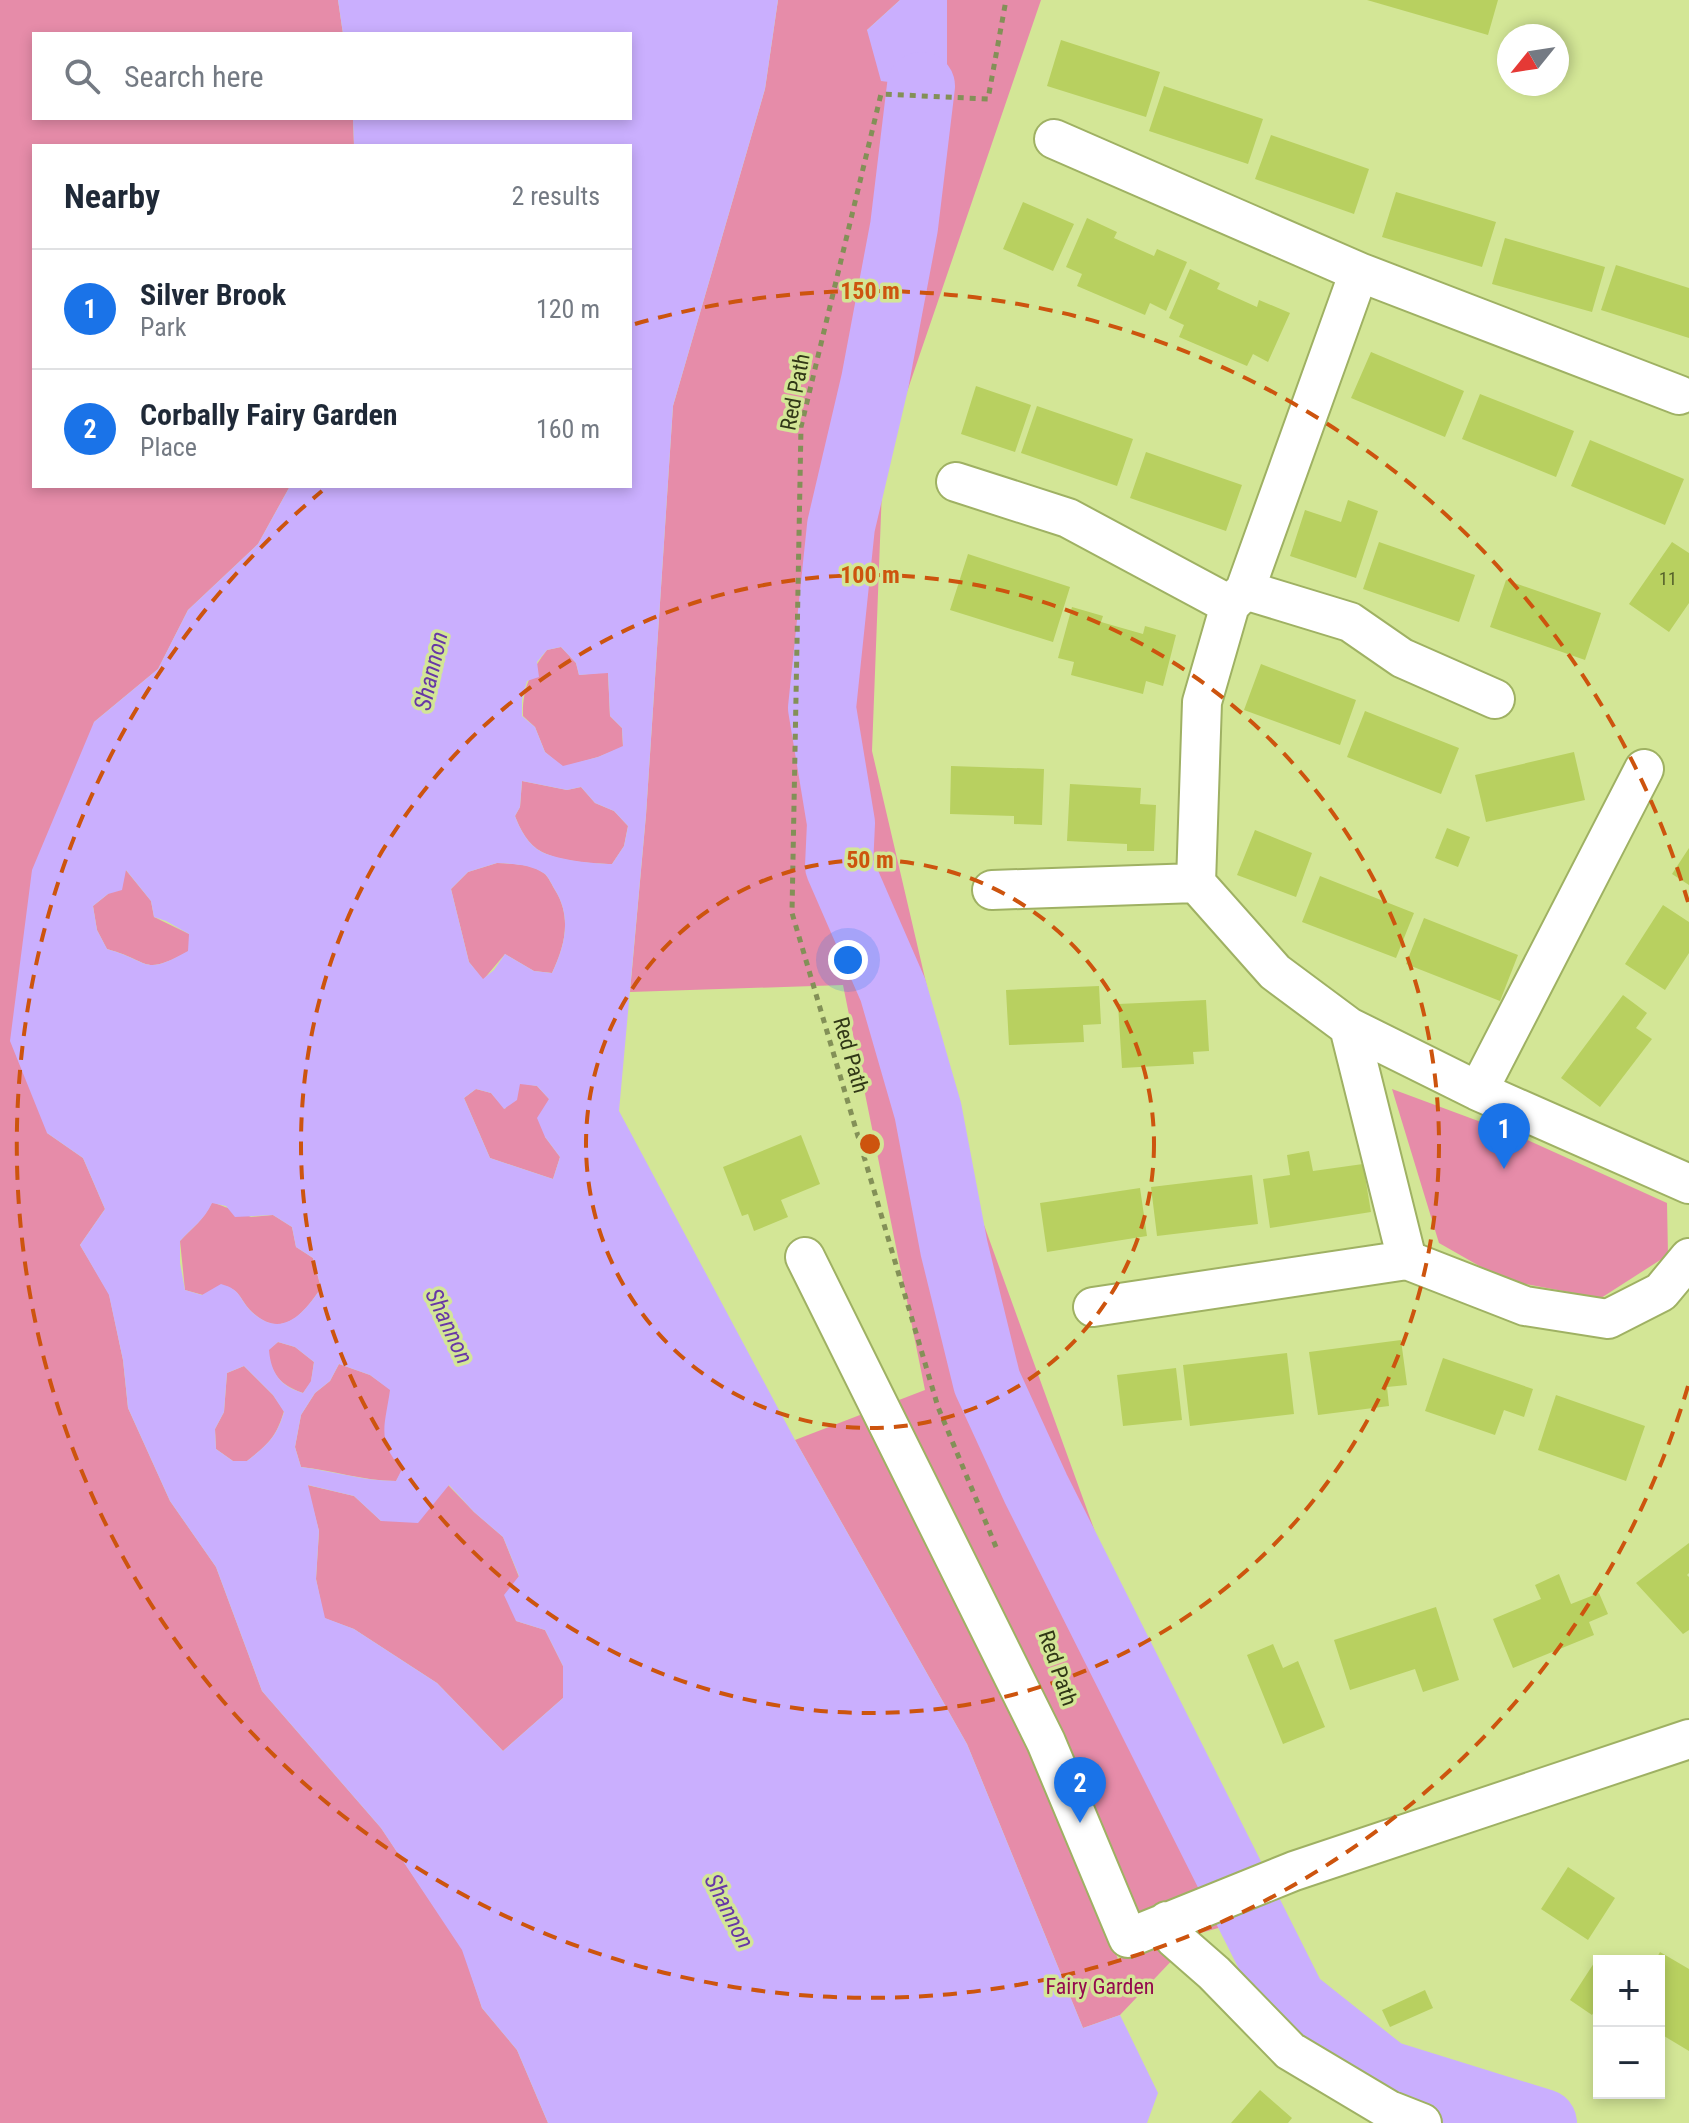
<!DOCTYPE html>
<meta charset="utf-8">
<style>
body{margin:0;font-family:"Roboto Condensed",sans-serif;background:#f2f2f3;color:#1f2937}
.controls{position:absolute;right:24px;bottom:24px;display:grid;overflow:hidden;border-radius:0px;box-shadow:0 4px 12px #0003}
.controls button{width:72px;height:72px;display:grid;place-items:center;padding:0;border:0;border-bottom:2px solid #e0e1e3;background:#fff;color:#1f2937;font:40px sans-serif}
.compass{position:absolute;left:1497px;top:24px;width:72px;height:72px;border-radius:50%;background:#fff;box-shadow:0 4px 12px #0003;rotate:240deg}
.you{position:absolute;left:848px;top:960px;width:28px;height:28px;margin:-20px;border:6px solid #fff;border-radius:50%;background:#1a73e8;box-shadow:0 0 0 12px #1a73e833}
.badge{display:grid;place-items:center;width:52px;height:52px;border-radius:50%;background:#1a73e8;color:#fff;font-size:26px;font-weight:700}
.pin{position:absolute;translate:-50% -66px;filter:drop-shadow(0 2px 4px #0008)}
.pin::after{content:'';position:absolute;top:42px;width:28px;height:24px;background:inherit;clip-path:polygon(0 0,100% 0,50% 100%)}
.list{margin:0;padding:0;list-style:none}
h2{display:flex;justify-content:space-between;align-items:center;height:104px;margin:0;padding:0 32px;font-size:34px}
h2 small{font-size:26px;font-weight:400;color:#747a83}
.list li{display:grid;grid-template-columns:52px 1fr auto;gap:24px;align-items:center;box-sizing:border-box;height:120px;padding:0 32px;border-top:2px solid #e0e1e3}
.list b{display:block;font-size:30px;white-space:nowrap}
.list p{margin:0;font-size:26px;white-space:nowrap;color:#747a83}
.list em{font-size:26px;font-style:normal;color:#747a83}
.icon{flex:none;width:44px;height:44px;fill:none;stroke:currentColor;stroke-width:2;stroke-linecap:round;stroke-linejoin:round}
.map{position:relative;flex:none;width:1689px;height:2123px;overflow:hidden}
.search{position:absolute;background:#fff;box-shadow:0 4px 12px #0003;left:32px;top:32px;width:600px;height:88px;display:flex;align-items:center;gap:20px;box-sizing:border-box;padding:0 28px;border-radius:0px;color:#747a83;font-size:30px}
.panel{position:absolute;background:#fff;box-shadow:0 4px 12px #0003;left:32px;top:144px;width:600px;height:344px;border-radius:0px}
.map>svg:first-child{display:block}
.green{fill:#e68ca9;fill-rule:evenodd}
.water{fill:#caaffe;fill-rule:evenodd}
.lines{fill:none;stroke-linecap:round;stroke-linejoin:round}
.river{stroke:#caaffe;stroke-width:68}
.building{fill:#b8d060}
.minor-casing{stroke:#9fb163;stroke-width:42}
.path{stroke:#839057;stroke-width:5;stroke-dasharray:6 6;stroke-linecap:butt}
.minor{stroke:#fff;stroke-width:38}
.ring{fill:none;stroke:#cd540e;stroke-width:4;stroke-dasharray:14 10}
.labels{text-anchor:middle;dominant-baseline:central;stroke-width:7;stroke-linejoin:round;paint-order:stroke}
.number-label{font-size:18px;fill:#535e29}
.street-label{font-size:22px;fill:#313817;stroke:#d3e696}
.park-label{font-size:22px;fill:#940b4e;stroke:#d3e696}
.water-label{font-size:24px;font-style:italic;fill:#6737a6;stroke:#d3e696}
.centre{fill:#cd540e;stroke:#d3e696;stroke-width:4}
.ring-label{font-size:24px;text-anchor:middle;font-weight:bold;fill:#cd540e;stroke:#d3e696;stroke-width:7;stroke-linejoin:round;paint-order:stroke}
</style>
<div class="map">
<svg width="1689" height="2123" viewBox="0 0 1689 2123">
<rect width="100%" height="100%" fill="#d3e696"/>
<path class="green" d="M0 0H338L343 34H34V118H353L354 146H34V486H290L258 544 188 610 158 669 94 722 47 1133 83 1158 105 1209 80 1245 109 1294 123 1360 128 1408 170 1501 216 1567 262 1691 381 1828 463 1950 482 2008 517 2050 548 2123H0Z
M778 0H900L867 30 947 83V0H1041L883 462 872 751 980 1214 1140 1656 1275 1912 1197 1934 1120 2015 1083 2028 967 1744 795 1440 925 1390 843 985 630 992 646 815 673 406 765 89ZM1024 1723 1136 1918 1196 1934 1118 1959Z
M561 647 576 663 579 675 608 672 610 716 622 728 623 747 598 757 563 767 545 752 535 727 523 716C522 689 531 671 547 650Z
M522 781 567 790 581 787 595 803 614 811 628 826 624 846 612 864C593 864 559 861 542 852 528 845 520 829 515 816L520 807Z
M497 863C514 864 532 864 545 874 549 878 552 885 555 890 572 917 565 946 552 973L534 971 505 954 483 980 469 962 451 889 468 872Z
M125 869 151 901 154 917 189 934V951C141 977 152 961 107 949L97 930 93 906 108 894Z
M520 1083 537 1086 549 1099 545 1137 560 1157 553 1179 490 1158 464 1098 476 1089 491 1093 505 1109Z
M1392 1089 1516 1135 1667 1203 1668 1255 1601 1298 1504 1280 1439 1243Z
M212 1202 251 1217 273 1215 292 1227 296 1247 313 1258 321 1288C304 1313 282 1341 252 1312 238 1298 242 1290 221 1285L203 1295 185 1290 180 1241C193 1227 204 1220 212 1202Z
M278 1342 295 1347 314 1362 311 1382 303 1393C280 1385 271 1374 268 1350Z
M339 1364 370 1375 391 1390C386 1420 381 1446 403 1469L396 1481C363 1481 333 1470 301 1467L295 1447 301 1415 315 1393 330 1381Z
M244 1366 273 1395 284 1411C276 1438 268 1444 247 1461H233L216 1449 215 1429 224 1412 227 1373Z
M307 1485 354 1496 381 1521 448 1485 474 1512 503 1537 519 1577 516 1621 545 1630 563 1666V1698L503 1751 437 1683 354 1629 324 1618 316 1579 319 1531Z"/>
<path class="water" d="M338 0H778L765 89 673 406 646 815 619 1111 795 1440 967 1744 1083 2028 1120 2015 1158 2093 1147 2123H548L517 2050 482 2008 462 1950 381 1828 262 1691 216 1567 170 1501 128 1408 123 1360 109 1295 80 1245 105 1209 83 1158 47 1133 10 1041 32 870 94 722 158 669 188 610 258 544 290 486H630V146H354L353 118H630V34H343ZM561 647 576 663 579 675 608 673 610 716 622 728 623 746 598 757 563 766 545 752 535 727 522 716V700L527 681 539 677 537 662 547 650ZM522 781 567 790 581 787 595 803 614 811 628 826 624 846 612 864C595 864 558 860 542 852 528 845 520 829 515 816L520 807ZM497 863C513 864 531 864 545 874 549 878 552 885 555 890 572 917 565 946 552 973L534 971 505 954 494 970 483 979 469 962 451 889 468 872ZM126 870 151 901 154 917 166 921 189 934 188 951C142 977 151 961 107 949L97 930 93 906 108 894 122 890ZM520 1084 537 1086 549 1099 537 1118 545 1137 560 1157 553 1179 490 1158 464 1098 476 1089 491 1093 504 1109 517 1100ZM212 1203 226 1206 235 1217 273 1215 292 1227 296 1247 313 1258 321 1288C304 1313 282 1340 252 1312 238 1298 242 1290 221 1284L202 1295 185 1290 180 1263V1241C193 1227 204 1220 212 1203ZM278 1342 295 1347 314 1362 311 1381 303 1393C280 1386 271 1373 269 1350ZM339 1364 370 1375 390 1390C385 1426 376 1440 402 1469L396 1481C364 1481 333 1471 301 1467L295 1447 301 1415 315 1393 330 1381ZM244 1366 273 1395 284 1412C276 1438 268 1444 247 1461H233L216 1449 215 1429 224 1412 227 1373ZM308 1485 354 1496 381 1521 418 1523 449 1485 474 1512 503 1537 519 1576 504 1595 516 1621 545 1630 563 1666V1698L503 1751 437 1683 354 1629 325 1618 316 1579 319 1531Z
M900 0H947V84L921 86 881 81 867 30Z"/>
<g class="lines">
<path class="river" d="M921 86 904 227 875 381 841 526 822 708 841 823 839 866 893 990 928 1111 954 1248 987 1382 1036 1489 1293 2001 1385 2074 1543 2123"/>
</g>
<path class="building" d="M1367 0H1498L1488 35Z
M1061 40 1160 72 1146 117 1047 86Z
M1164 86 1263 119 1248 164 1149 131Z
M1271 135 1369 169 1354 214 1255 179Z
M1396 192 1496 222 1482 267 1382 237Z
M1023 202 1074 224 1053 271 1003 249Z
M1087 218 1117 232 1114 238 1154 256 1157 249 1187 262 1166 311 1150 303 1145 315 1077 286 1082 274 1066 267Z
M1505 238 1605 267 1592 312 1492 284Z
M1616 265 1689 288V338L1601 310Z
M1190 269 1220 283 1217 289 1257 307 1259 300 1290 313 1268 362 1253 354 1247 366 1179 337 1184 325 1169 318Z
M1371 352 1464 391 1445 437 1351 398Z
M976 386 1031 405 1015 452 961 434Z
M1480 394 1574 431 1556 477 1462 439Z
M1037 406 1133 439 1117 486 1021 453Z
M1590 440 1684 479 1665 525 1571 486Z
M1146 452 1242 485 1226 531 1130 498Z
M1348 500 1378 511 1356 578 1290 556 1305 510 1341 522Z
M1379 542 1475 575 1459 622 1363 589Z
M1672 542 1689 553V603L1669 632 1629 604Z
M968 554 1070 587 1053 642 950 610Z
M1506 580 1601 613 1585 660 1490 627Z
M1072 607 1103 616 1101 622 1143 634 1145 626 1176 635 1163 686 1146 681 1143 694 1071 675 1074 662 1058 658Z
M1261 664 1356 700 1340 745 1244 710Z
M1365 711 1459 748 1441 794 1347 757Z
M1574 752 1585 800 1486 822 1475 775Z
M951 766 1044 769 1042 825 1014 824V816L950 814Z
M1070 784 1141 788 1140 804 1156 805 1154 851H1127V844L1067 841Z
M1447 828 1470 837 1458 867 1435 858Z
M1255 830 1312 853 1296 897 1237 875Z
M1689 848V885L1672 874Z
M1320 876 1414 913 1396 958 1302 922Z
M1663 905 1689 922V953L1665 990 1625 964Z
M1424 918 1518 955 1500 1001 1406 964Z
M1099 986 1101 1024 1083 1025 1084 1042 1009 1045 1006 990Z
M1623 995 1647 1013 1636 1028 1652 1039 1600 1107 1561 1078Z
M1206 1000 1209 1051 1193 1052 1194 1064 1122 1068 1118 1004Z
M801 1135 820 1184 781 1200 788 1217 754 1231 748 1214 742 1216 723 1167Z
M1309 1151 1313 1171 1363 1164 1371 1212 1270 1228 1263 1179 1290 1175 1287 1155Z
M1252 1175 1258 1224 1157 1236 1151 1187Z
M1140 1188 1147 1236 1047 1252 1040 1203Z
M1401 1340 1407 1385 1387 1387 1389 1406 1318 1415 1309 1352Z
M1287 1353 1294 1414 1190 1426 1183 1365Z
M1443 1358 1533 1389 1524 1417 1504 1410 1495 1435 1425 1411Z
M1176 1368 1182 1420 1123 1426 1117 1375Z
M1556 1395 1645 1426 1626 1481 1538 1450Z
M1689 1543V1573L1687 1575 1689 1577V1630L1683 1634 1636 1583Z
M1559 1574 1571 1604 1599 1593 1608 1614 1589 1622 1594 1635 1513 1668 1493 1619 1541 1599 1535 1585Z
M1436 1607 1459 1680 1423 1692 1415 1669 1350 1690 1334 1640Z
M1273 1644 1283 1668 1298 1661 1325 1727 1283 1744 1247 1655Z
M1568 1867 1615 1898 1588 1940 1541 1909Z
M1660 1952 1689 1969V2051L1659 2033V1961H1655Z
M1594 1963 1599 1966V2004L1592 2015 1570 2000Z
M1425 1990 1433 2008 1390 2027 1382 2010Z
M1260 2090 1292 2118 1288 2123H1231Z"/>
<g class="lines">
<defs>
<path id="minor" d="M1054 139 1359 272 1245 590 1230 605 1202 702 1196 883 1275 972 1349 1027 1478 1091 1689 1184
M1359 272 1679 395
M956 482 1068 518 1230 605
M1245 590 1350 622 1402 658 1495 699
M992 890 1196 883
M1349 1027 1407 1260 1525 1306 1608 1319 1661 1292 1689 1258
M1478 1091 1644 769
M805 1257 1046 1742 1128 1938 1294 1871 1689 1739
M1093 1307 1407 1260
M1167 1921 1174 1938 1214 1973 1290 2051 1389 2110 1422 2123"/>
</defs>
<use href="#minor" class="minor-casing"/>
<path class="path" d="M996 1547 938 1407 792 913 801 427 881 94 988 99 1006 0"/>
<use href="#minor" class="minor"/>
</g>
<g class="ring">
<circle cx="870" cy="1144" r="284"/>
<circle cx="870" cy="1144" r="569"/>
<path d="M1688 1386A853 853 0 1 1 322 491M635 324A853 853 0 0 1 1688 902"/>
</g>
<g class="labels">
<g class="number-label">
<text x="1668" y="578">11</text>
</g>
<g class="street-label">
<text transform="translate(795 392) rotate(-79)">Red Path</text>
<text transform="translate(851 1055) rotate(74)">Red Path</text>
<text transform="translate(1058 1668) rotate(71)">Red Path</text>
</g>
<g class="park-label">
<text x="1100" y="1986">Fairy Garden</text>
</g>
<g class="water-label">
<text transform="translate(431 671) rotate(-77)">Shannon</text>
<text transform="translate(449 1326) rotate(65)">Shannon</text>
<text transform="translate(729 1911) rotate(63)">Shannon</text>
</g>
</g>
<circle cx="870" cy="1144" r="12" class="centre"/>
<g class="ring-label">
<text x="870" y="299">150 m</text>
<text x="870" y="583">100 m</text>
<text x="870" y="868">50 m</text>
</g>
</svg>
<div class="controls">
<button>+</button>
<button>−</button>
</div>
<svg class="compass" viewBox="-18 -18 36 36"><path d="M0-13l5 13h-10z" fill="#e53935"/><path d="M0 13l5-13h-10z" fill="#747a83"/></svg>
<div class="you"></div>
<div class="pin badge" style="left:1504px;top:1169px">1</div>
<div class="pin badge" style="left:1080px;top:1823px">2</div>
<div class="search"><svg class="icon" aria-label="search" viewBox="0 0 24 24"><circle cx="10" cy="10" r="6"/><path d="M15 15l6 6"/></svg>Search here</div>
<section class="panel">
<h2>Nearby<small>2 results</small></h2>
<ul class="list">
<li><span class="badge">1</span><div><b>Silver Brook</b><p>Park</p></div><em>120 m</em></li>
<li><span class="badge">2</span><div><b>Corbally Fairy Garden</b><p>Place</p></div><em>160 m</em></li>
</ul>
</section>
</div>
